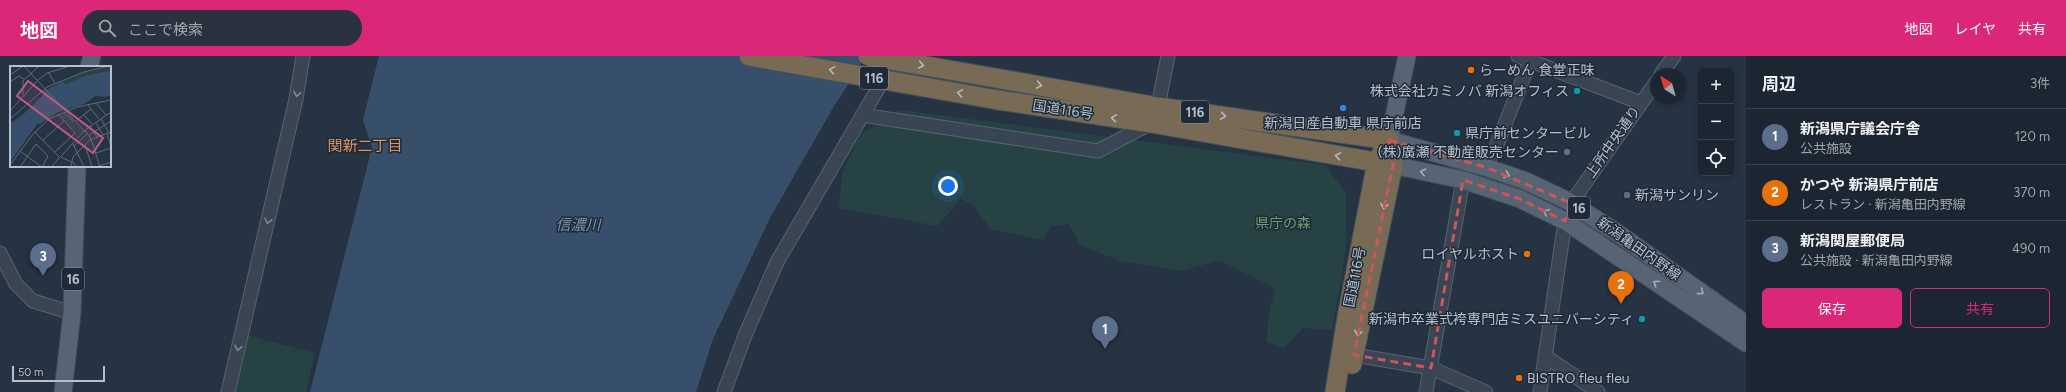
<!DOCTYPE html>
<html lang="ja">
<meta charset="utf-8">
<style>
body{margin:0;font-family:Figtree,"Noto Sans JP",sans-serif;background:#29323e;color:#f1f3f6}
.controls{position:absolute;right:12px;top:12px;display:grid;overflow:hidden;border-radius:6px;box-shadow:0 2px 6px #0003}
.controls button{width:36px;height:36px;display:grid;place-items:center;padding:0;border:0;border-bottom:1px solid #3a434d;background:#1c2632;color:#f1f3f6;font:20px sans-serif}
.compass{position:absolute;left:1650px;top:12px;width:36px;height:36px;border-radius:50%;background:#1c2632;box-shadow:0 2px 6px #0003;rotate:323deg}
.scale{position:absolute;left:12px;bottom:10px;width:93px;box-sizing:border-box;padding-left:4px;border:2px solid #b6c0cd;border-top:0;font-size:11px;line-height:14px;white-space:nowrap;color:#b6c0cd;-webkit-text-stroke:3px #1e2a38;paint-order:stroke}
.you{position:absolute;left:948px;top:130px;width:14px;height:14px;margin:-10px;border:3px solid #fff;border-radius:50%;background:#1a73e8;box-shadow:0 0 0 6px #1a73e833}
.badge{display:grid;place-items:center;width:26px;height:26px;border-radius:50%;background:#db2777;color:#fff;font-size:13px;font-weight:700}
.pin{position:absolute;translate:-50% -33px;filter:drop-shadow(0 1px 2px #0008)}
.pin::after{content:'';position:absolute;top:21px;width:14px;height:12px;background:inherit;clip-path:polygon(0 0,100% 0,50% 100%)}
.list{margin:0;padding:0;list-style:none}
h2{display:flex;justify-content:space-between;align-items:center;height:52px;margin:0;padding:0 16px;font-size:17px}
h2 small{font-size:13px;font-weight:400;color:#a0a5ac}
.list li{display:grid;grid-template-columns:26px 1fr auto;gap:12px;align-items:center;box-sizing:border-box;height:56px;padding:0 16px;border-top:1px solid #3a434d}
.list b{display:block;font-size:15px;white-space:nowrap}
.list p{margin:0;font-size:13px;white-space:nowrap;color:#a0a5ac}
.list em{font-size:13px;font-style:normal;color:#a0a5ac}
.actions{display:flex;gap:8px;padding:12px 16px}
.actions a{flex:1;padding:9px 0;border:1px solid #db2777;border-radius:6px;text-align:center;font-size:14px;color:#db2777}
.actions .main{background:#db2777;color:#fff}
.icon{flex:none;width:22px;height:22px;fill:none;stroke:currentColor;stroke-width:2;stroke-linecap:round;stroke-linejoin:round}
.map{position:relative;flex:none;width:1746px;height:336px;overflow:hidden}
header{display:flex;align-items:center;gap:24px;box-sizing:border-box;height:56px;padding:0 20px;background:#db2777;color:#fff}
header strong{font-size:19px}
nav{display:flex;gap:22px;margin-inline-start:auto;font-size:14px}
.search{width:280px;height:36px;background:#29323e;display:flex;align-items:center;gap:10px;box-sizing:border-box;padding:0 14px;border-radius:22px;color:#a0a5ac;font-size:15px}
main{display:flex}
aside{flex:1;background:#1c2632}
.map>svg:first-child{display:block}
.green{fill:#274244}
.water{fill:#384f6b}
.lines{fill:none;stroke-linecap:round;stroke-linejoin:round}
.minor-casing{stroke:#576370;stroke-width:15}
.major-casing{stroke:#434e5c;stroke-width:19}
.highway-casing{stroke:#44505d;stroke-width:21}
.minor{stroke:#394553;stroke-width:13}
.major{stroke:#576473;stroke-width:17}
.highway{stroke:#796a56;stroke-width:19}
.highway-bridge-casing{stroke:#44505d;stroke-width:21;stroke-linecap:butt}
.highway-bridge{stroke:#796a56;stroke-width:19}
.oneway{stroke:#b3bcc7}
.oneway2{stroke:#7e8996}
.oneway3{stroke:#a3aebb}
.marked{fill:none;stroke:#cc565a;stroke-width:3;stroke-dasharray:8 5;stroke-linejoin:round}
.food-dot{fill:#e8710a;stroke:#1e2a38;stroke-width:1.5}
.culture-dot{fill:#0f9aa8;stroke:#1e2a38;stroke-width:1.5}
.shop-dot{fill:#3f7fe0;stroke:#1e2a38;stroke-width:1.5}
.service-dot{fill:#5c6f8a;stroke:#1e2a38;stroke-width:1.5}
.labels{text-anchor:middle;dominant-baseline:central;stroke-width:3;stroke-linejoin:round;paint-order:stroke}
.shield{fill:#1e2a38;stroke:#8893a0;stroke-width:1}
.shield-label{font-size:13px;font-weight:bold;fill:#b6c0cd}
.poi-label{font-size:14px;fill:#b6c0cd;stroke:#1e2a38;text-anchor:start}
.street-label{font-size:14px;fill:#b6c0cd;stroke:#1e2a38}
.park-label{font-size:14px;fill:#6c9f76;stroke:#1e2a38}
.neighbourhood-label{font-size:15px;fill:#dc9362;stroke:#1e2a38}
.water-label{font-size:15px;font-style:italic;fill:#7c97b5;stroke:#1e2a38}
.inset-road{fill:none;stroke:#5f6b7a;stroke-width:1}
.view{fill:#bd5b89;fill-opacity:0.15;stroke:#bd5b89;stroke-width:2}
.inset-edge{fill:none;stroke:#b6c0cd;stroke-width:2}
</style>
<header>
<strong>地図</strong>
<div class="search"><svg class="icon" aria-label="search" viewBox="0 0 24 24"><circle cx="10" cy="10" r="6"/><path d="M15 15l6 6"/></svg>ここで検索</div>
<nav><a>地図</a><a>レイヤ</a><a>共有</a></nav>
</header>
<main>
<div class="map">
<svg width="1746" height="336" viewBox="0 0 1746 336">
<rect width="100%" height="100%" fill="#253343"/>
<path class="green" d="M899 54 1326 109 1346 138V194L1332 274 1303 272 1284 292 1267 286 1268 263 1275 232 1219 204 1182 215 1120 205 1080 189 1069 168 1051 170 1043 184 990 173 975 151 961 143 937 170 839 152 842 117 860 79Z
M245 279 315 297 306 336H232Z"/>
<path class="water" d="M379 0H866L833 52 771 160 713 283 696 336H310L372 91 363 64Z"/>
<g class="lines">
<defs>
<path id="minor" d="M1518 0 1641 47
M1661 18 1674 0
M1158 51 1168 0
M862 59 1098 95 1151 67
M1485 111 1496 91 1532 0
M0 197 16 228 33 245 72 257
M1354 299 1431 312 1486 336
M1545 300 1598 336
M228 336 296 43 303 0
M724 336 746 277 777 206 897 0
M1426 336 1463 124
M1540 336 1565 165 1571 147 1656 26"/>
<path id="major" d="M1407 0 1389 84 1485 111 1526 125 1566 144 1616 176 1746 268
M89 11 92 0
M1393 109 1463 124 1520 143 1565 165 1746 287
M63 336 72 257 77 110"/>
<path id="highway" d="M1001 23 1158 51 1389 84
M998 44 1151 67 1393 109
M1352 308 1393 109 1391 97
M1335 336 1347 261 1377 106 1383 95"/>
</defs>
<use href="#minor" class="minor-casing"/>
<use href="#major" class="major-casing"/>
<use href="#highway" class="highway-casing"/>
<use href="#minor" class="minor"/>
<use href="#major" class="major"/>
<use href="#highway" class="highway"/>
<defs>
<path id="highway-bridge" d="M749 0 998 44
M868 0 1001 23"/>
</defs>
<use href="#highway-bridge" class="highway-bridge-casing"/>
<use href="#highway-bridge" class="highway-bridge"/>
</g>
<defs><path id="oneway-chevron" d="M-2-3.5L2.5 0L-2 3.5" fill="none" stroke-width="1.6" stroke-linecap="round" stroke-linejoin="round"/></defs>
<g class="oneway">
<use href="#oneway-chevron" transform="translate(921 9) rotate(10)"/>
<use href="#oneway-chevron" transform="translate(832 14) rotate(-170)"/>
<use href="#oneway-chevron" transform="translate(1039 29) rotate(10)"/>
<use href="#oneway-chevron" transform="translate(960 37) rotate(-170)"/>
<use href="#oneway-chevron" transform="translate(1223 60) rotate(8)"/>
<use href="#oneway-chevron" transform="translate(1114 62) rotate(-171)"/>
<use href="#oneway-chevron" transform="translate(1338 100) rotate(-170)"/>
<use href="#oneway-chevron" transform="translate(1384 150) rotate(102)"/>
<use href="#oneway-chevron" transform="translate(1358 277) rotate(102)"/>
</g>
<g class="oneway2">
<use href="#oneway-chevron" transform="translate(297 38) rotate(100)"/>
<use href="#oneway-chevron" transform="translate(268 165) rotate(103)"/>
<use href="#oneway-chevron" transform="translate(238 292) rotate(103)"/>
</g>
<g class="oneway3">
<use href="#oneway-chevron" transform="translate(1423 116) rotate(-168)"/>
<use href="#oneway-chevron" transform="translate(1507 119) rotate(20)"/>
<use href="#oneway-chevron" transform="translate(1546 156) rotate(-154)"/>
<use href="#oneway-chevron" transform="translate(1656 227) rotate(-146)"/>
<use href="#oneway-chevron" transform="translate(1701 236) rotate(36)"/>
</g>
<path class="marked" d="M1389 84 1485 111 1571 147 1565 165 1520 143 1463 124 1431 312 1354 299 1393 109Z"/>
<g class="food-dot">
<circle cx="1471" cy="14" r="4"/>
<circle cx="1527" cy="198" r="4"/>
<circle cx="1519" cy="322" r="4"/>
</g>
<g class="culture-dot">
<circle cx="1577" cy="35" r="4"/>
<circle cx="1457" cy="77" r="4"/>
<circle cx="1642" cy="263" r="4"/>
</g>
<circle class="shop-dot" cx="1343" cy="52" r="4"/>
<g class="service-dot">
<circle cx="1567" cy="96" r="4"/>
<circle cx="1627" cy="139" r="4"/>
</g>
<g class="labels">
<g class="shield">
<rect x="860" y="11" width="28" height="22" rx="3"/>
<rect x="1181" y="45" width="28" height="22" rx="3"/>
<rect x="1568" y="141" width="22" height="22" rx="3"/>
<rect x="62" y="212" width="22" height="22" rx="3"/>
</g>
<g class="shield-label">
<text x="874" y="22">116</text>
<text x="1195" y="56">116</text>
<text x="1579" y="152">16</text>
<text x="73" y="223">16</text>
</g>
<g class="poi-label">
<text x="1479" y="14">らーめん 食堂正味</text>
<text x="1569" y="35" text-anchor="end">株式会社カミノバ 新潟オフィス</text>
<text x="1343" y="67" text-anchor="middle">新潟日産自動車 県庁前店</text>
<text x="1465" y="77">県庁前センタービル</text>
<text x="1559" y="96" text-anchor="end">(株)廣瀬 不動産販売センター</text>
<text x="1635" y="139">新潟サンリン</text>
<text x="1519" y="198" text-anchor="end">ロイヤルホスト</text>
<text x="1634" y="263" text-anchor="end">新潟市卒業式袴専門店ミスユニバーシティ</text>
<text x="1527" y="322">BISTRO fleu fleu</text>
</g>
<g class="street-label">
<text transform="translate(1063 54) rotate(9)">国道116号</text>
<text transform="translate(1613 86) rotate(-55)">上所中央通り</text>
<text transform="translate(1639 193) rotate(35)">新潟亀田内野線</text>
<text transform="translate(1355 221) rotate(-79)">国道116号</text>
</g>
<g class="park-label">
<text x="1283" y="167">県庁の森</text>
</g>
<g class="neighbourhood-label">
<text x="365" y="90">関新二丁目</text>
</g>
<g class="water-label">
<text x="578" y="169">信濃川</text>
</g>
</g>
<g transform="translate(10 10)">
<rect width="101" height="101" fill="#253343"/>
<path d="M101 0V5L55 18 52 16 74 6ZM55 47 72 65 67 71 63 69 64 64 49 49Z" fill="#274244"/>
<path d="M98 5H101V29L95 31 85 30 76 37 46 47 30 58 28 57 0 96V58L17 45 35 27 34 25 52 16 56 18 75 10Z" fill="#384f6b"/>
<path class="inset-road" d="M14 0 75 66M38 6 45 17M0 9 13 0M28 14 37 7 60 0M0 16 9 10 14 13M13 29V15L29 0M86 37 96 49M78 39 89 53M0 45 28 14M53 46 64 56M74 49 82 58M0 53 37 21 74 6 99 0M91 53 99 67M66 55 81 43M86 57 93 69M80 60 87 71M25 66 49 91M97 68 101 81M79 69 101 55M33 74 54 55M63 78 74 101M75 79 82 101M64 80 77 68M10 85 32 101M45 86 65 67 49 49M86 87 101 82M51 91 64 97 66 101M0 99 23 68 39 53 67 41 101 34M10 101 26 78 38 90 32 101M41 101 75 64M61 101 63 91 80 74 101 66M86 101 101 96M90 101 81 73 75 64 101 46"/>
<path class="view" d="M18 15 93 72 83 87 7 30Z"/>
<rect width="101" height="101" class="inset-edge"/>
</g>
</svg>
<div class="controls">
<button>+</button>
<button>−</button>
<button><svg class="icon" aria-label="locate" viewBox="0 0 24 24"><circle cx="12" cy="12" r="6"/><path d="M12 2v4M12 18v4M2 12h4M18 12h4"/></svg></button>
</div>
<svg class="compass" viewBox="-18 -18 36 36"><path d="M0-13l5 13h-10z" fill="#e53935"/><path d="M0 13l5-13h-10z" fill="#a0a5ac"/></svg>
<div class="scale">50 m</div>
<div class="you"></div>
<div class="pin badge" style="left:1105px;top:293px;background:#5c6f8a">1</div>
<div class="pin badge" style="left:1621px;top:248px;background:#e8710a">2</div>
<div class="pin badge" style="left:43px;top:220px;background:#5c6f8a">3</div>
</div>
<aside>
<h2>周辺<small>3件</small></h2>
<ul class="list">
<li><span class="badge" style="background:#5c6f8a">1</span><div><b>新潟県庁議会庁舎</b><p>公共施設</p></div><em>120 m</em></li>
<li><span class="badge" style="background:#e8710a">2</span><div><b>かつや 新潟県庁前店</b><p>レストラン · 新潟亀田内野線</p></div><em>370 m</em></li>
<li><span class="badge" style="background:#5c6f8a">3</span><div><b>新潟関屋郵便局</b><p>公共施設 · 新潟亀田内野線</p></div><em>490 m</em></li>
</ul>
<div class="actions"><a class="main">保存</a><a>共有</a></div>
</aside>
</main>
